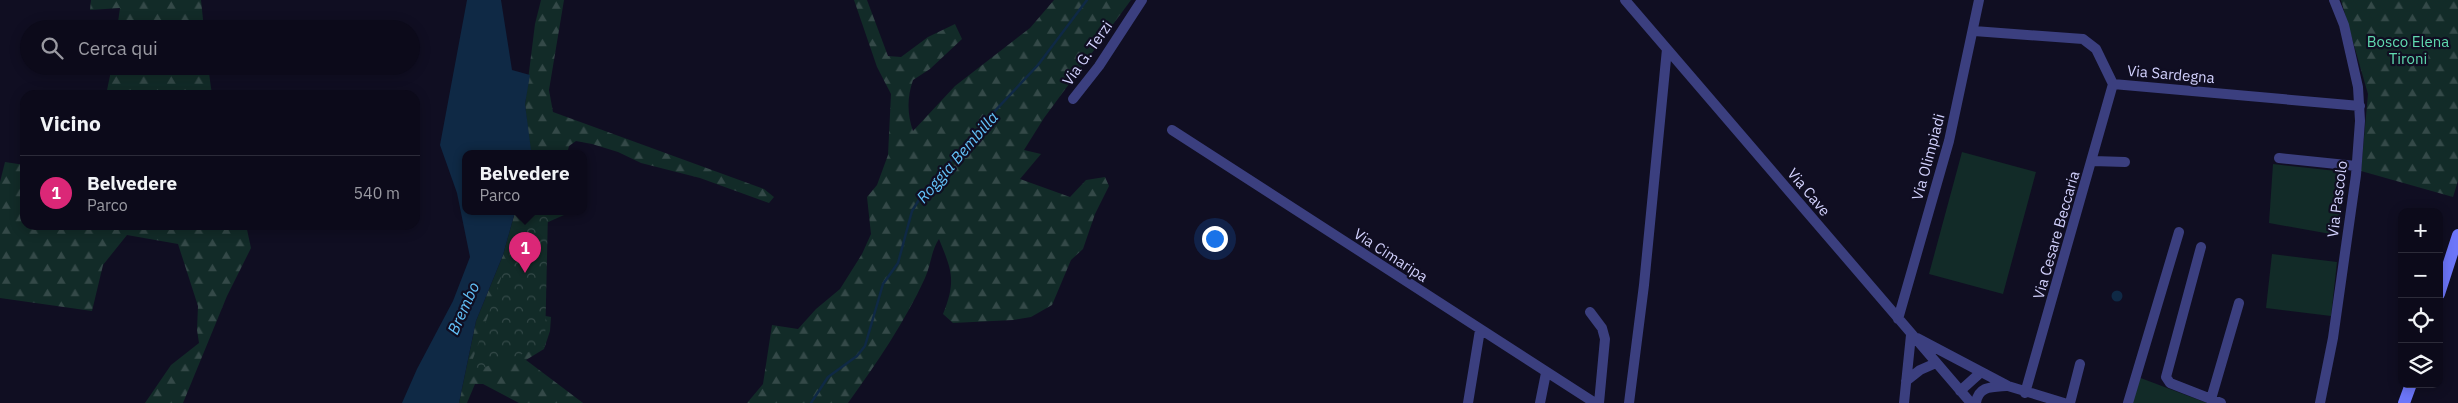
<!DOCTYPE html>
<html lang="it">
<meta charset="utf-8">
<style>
body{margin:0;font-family:"IBM Plex Sans",sans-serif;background:#1a1827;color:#f1f3f6}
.controls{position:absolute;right:15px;bottom:15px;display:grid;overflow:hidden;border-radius:10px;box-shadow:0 2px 12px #0003}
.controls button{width:45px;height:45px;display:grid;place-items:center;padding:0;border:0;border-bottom:1px solid #2c2b39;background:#0c0a1a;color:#f1f3f6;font:25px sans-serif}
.you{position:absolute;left:1214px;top:238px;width:18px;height:18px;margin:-12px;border:4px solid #fff;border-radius:50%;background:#1a73e8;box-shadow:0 0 0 8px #1a73e833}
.badge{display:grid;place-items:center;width:32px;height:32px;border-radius:50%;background:#db2777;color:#fff;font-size:16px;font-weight:700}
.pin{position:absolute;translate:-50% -41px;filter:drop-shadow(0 1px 2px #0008)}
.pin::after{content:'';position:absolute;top:26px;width:18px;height:15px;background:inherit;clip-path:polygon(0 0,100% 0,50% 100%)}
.popup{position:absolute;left:462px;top:150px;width:125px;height:65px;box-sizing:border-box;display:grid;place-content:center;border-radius:10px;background:#0c0a1a;filter:drop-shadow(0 1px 4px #0005);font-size:16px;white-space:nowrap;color:#9a9aa2}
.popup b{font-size:19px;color:#f1f3f6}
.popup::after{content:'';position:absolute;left:50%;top:100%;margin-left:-10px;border:10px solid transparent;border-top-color:#0c0a1a}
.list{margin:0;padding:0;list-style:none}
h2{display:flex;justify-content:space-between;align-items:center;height:65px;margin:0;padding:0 20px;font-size:21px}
h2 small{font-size:16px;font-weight:400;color:#9a9aa2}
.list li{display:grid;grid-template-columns:32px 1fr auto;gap:15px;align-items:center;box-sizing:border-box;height:75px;padding:0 20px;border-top:1px solid #2c2b39}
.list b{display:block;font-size:19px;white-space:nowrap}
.list p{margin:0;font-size:16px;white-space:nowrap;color:#9a9aa2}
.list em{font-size:16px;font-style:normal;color:#9a9aa2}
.icon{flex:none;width:28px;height:28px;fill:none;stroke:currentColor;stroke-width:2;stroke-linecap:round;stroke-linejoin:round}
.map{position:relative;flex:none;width:2458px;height:403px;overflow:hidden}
.search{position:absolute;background:#0c0a1a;box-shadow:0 2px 12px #0003;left:20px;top:20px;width:400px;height:55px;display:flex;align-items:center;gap:12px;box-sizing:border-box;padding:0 18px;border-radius:28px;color:#9a9aa2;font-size:19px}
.panel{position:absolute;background:#0c0a1a;box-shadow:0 2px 12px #0003;left:20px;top:90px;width:400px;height:140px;border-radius:15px}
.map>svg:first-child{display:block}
.grass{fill:#122b28}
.forest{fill:url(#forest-firs)}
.park{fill:url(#park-crowns)}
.water{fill:#0f2945}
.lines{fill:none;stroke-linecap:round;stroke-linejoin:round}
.stream{stroke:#0f2945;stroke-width:2.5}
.street{stroke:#3b3f7f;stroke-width:10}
.secondary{stroke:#6c76f9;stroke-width:12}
.labels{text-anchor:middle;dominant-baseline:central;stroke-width:4.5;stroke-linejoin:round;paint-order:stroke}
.park-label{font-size:15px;fill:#60dab0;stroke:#100e22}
.street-label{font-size:15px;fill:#d2d1fd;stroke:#100e22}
.water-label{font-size:16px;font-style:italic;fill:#63c2f9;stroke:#100e22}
</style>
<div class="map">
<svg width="2458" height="403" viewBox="0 0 2458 403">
<defs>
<pattern id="forest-firs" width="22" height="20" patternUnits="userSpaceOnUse" patternTransform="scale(1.25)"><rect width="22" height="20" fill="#122b28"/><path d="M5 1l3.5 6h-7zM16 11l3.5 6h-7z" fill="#344948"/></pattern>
<pattern id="park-crowns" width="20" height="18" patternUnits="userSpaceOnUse" patternTransform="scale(1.25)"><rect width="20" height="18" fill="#122b28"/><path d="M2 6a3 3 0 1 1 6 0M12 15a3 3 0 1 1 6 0" fill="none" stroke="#344948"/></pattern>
</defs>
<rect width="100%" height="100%" fill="#100e22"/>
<path class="grass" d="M1962 152 2036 172 2003 294 1929 274Z
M2273 164 2346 172 2336 235 2269 223Z
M2272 254 2337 262 2331 316 2266 308Z
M2138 377 2207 403H2131Z"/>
<path class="forest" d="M91 0H201L204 29H117L120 8 90 10Z
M541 0H564L549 90 553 112 764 189 774 197 769 203 700 178 641 163 618 152 592 144 576 141 569 146 567 154H530L525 104 535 24Z
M854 0H867L888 56 901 57 928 37 955 24 962 39 930 69 913 80C907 97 907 114 913 131L955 86 1030 28 1054 0H1131L1044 118 1024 150 1041 154 1020 179 1070 197 1086 180 1105 177 1109 186 1095 214 1083 249 1071 260 1052 305 1031 317 1013 320 953 323 943 314C957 280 951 269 939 239 931 251 931 265 925 278 905 322 876 364 848 403H747L763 384 772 325 798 329 816 309 840 289 862 254 871 234 867 197 877 185 888 155 891 94 877 67Z
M2341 0H2458V181L2453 197 2361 171 2368 94Z
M112 66H208L212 95H106Z
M5 162 25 165V225H246L251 248 227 296 183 403H145L171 365 199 343 197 330 198 306 178 244 127 235 103 265 92 311 0 298V182Z
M515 212H565L564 215 537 227 535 314 551 317 550 331 544 349 526 360 583 403H519L483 384H475L467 403H459L476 321 503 255Z"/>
<path class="park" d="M524 212H548L545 346 468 373Z"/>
<path class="water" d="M467 0H501L512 70 530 75 525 104 531 150 530 154H466V212H515L503 255 476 321 459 403H402L417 369 453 301 470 257 457 193 440 145Z
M2111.5 296a5.5 5.5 0 1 1 11 0a5.5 5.5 0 1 1-11 0Z"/>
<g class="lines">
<path class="stream" d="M811 403 828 377 857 356 865 346 883 284 898 263 912 211 922 195 977 130 1038 65 1087 0"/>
<path class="street" d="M1625 0 1971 403
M1974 31 2083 39 2096 49 2113 84 2360 106
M1073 99 1099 66 1142 0
M1172 130 1595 403
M2279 158 2356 166
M2093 161 2125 162
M2201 247 2166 377 2170 383 2221 403
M1590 312 1602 328 1605 339 1599 403
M1898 319 1949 141 1979 0
M1917 338 2008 386 2064 403
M1906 381 1920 370 1936 363
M1960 391 1980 373
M2025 393 2113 84
M2211 399 2239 303
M1468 403 1480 330
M1540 403 1546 373
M1629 403 1644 285 1667 49
M1904 403 1911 335
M1976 403C1978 386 1992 387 2006 386
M2070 403 2080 364
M2128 403 2179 232
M2320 403 2333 338 2356 175 2360 121 2358 87 2344 25 2334 0"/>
<path class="secondary" d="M2439 294 2458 235
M2404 403 2411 384"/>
</g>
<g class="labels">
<g class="park-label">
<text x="2408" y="41">Bosco Elena<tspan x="2408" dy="17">Tironi</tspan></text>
</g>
<g class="street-label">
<text transform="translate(1087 53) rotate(-55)">Via G. Terzi</text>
<text transform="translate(2171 74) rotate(5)">Via Sardegna</text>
<text transform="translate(1928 157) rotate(-75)">Via Olimpiadi</text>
<text transform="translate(1809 192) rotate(50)">Via Cave</text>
<text transform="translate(2337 199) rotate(-83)">Via Pascolo</text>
<text transform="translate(2056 235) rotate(-74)">Via Cesare Beccaria</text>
<text transform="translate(1391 255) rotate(33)">Via Cimaripa</text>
</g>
<g class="water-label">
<text transform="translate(957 157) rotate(-49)">Roggia Bembilla</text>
<text transform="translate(463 308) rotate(-66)">Brembo</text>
</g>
</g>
</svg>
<div class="controls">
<button>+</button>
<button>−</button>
<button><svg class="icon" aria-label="locate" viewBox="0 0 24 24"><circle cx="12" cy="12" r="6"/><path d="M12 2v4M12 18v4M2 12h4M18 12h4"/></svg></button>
<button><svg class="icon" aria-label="layers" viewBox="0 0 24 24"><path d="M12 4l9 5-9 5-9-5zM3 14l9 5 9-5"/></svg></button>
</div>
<div class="you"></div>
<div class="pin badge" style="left:525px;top:273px">1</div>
<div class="popup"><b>Belvedere</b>Parco</div>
<div class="search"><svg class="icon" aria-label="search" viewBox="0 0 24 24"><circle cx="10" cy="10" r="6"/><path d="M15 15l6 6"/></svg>Cerca qui</div>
<section class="panel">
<h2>Vicino<small></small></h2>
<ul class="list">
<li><span class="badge">1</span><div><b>Belvedere</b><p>Parco</p></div><em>540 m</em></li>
</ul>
</section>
</div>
